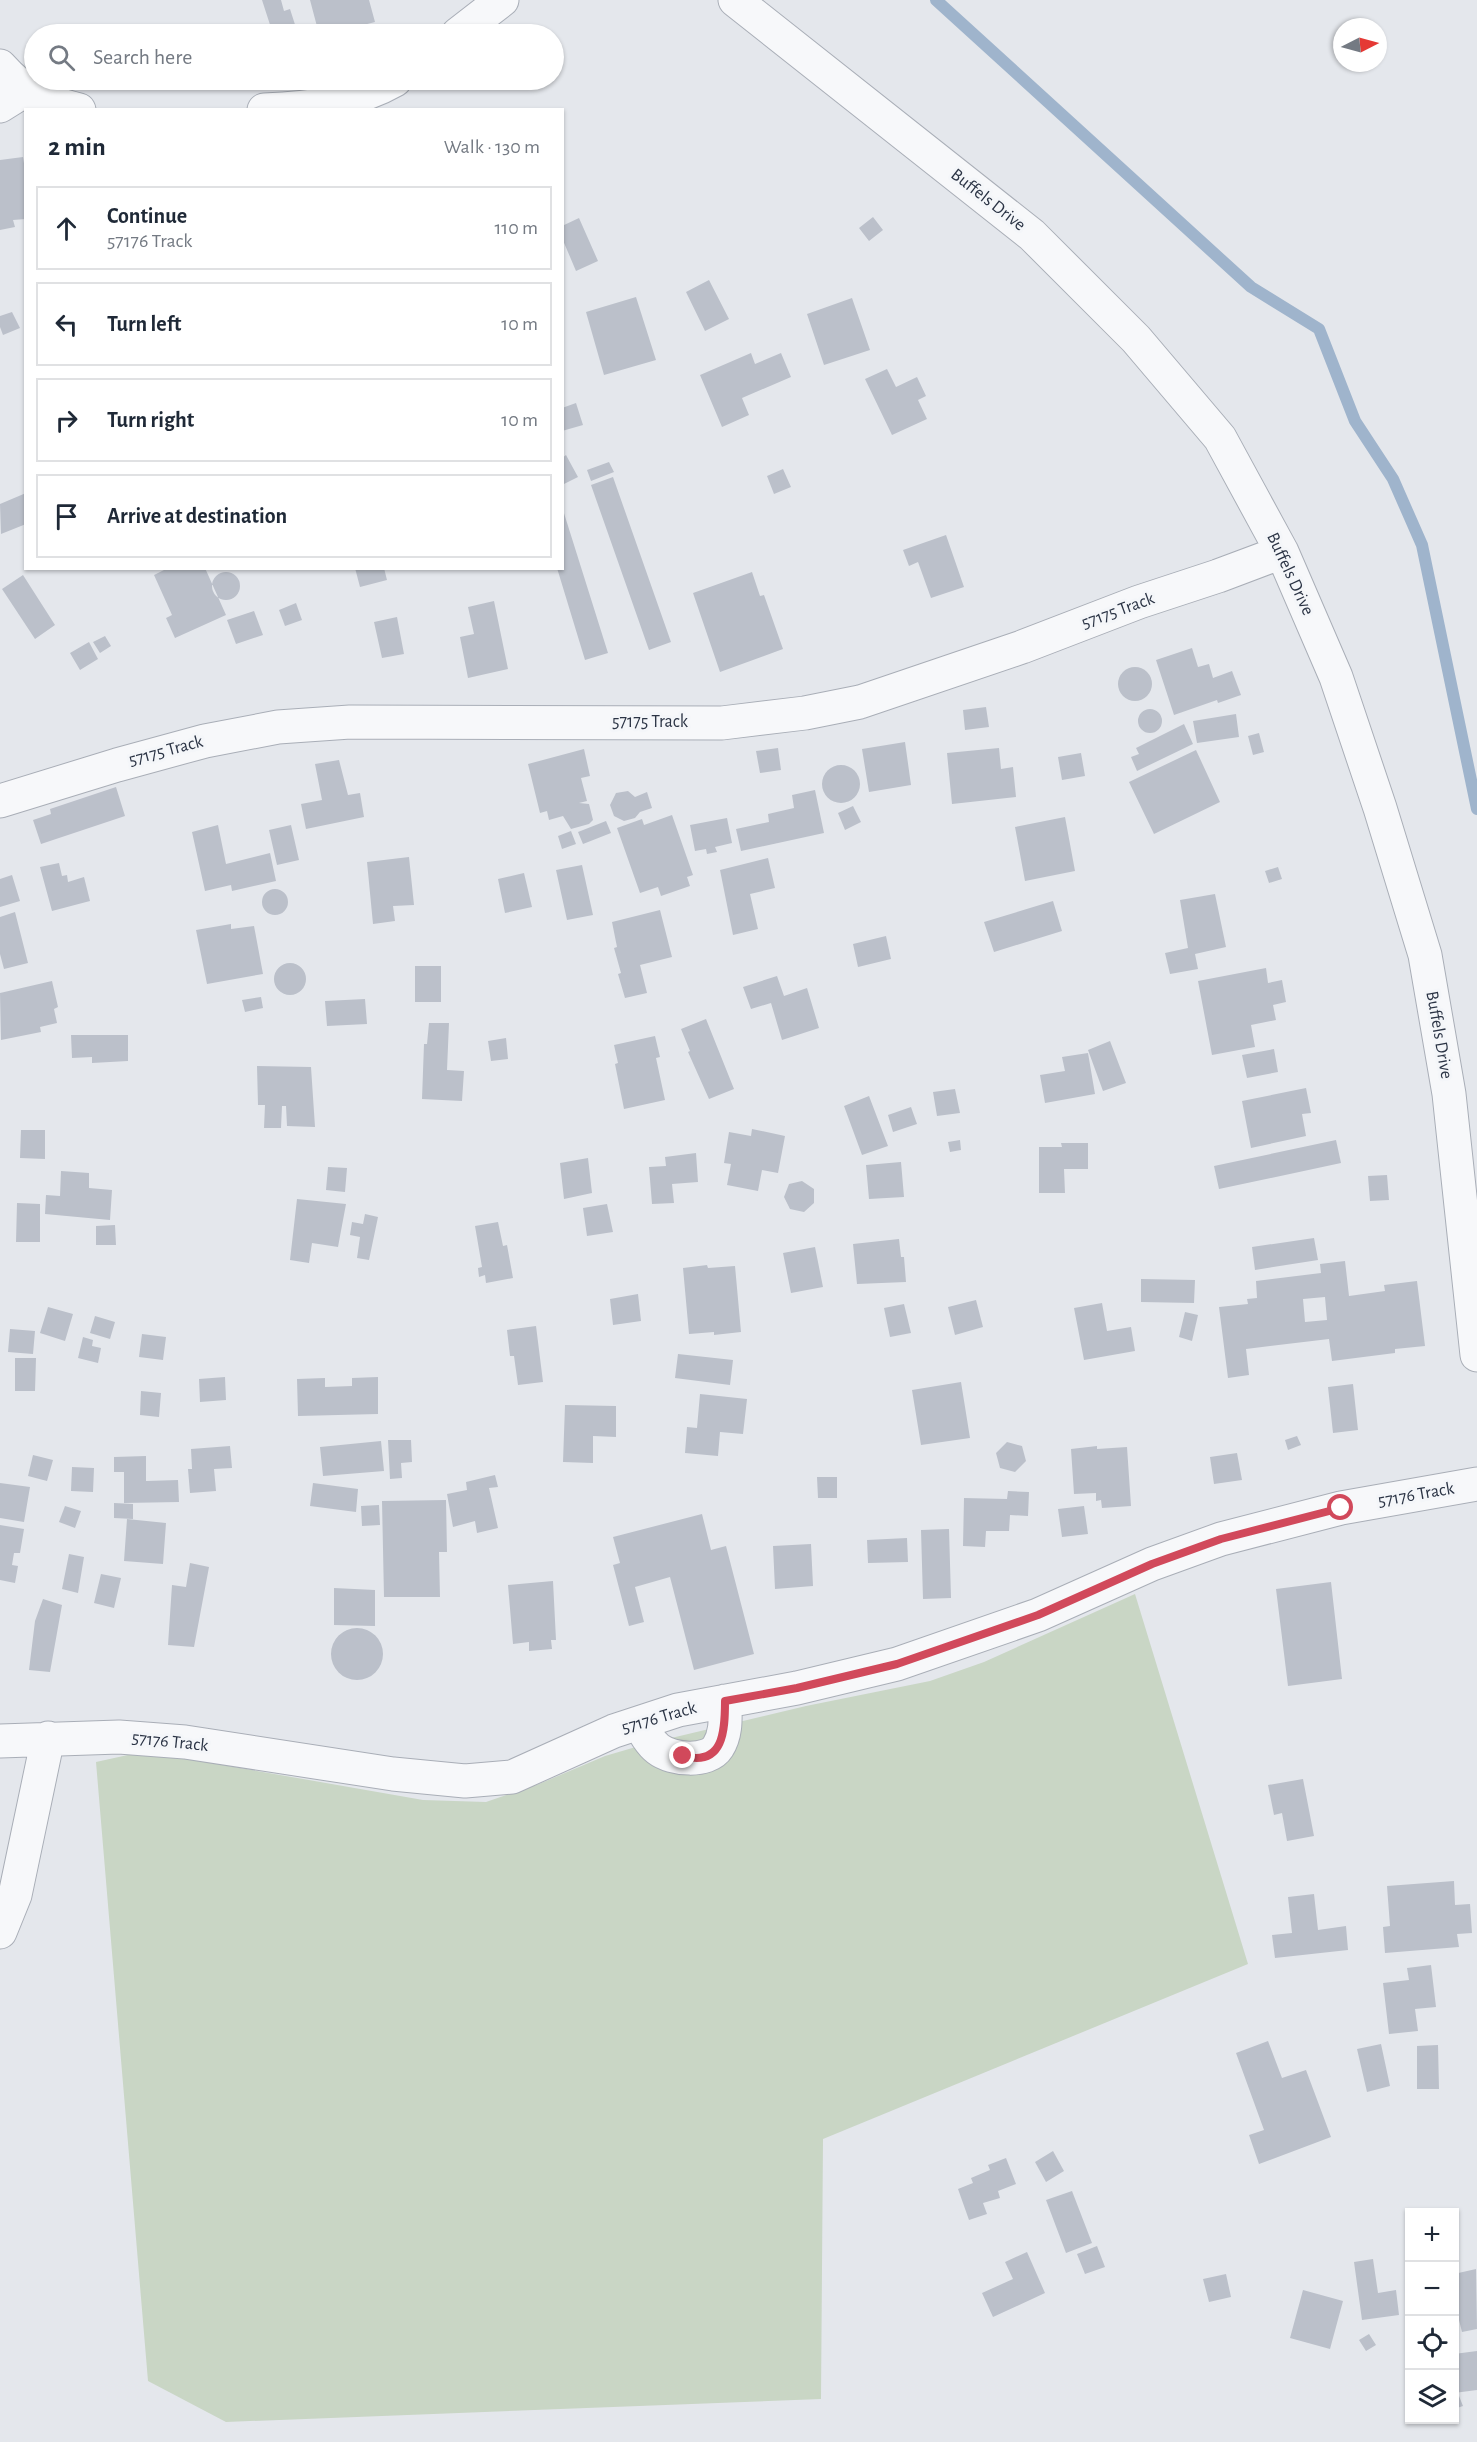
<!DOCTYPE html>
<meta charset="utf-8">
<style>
body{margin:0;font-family:"Alegreya Sans",sans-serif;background:#f6f6f7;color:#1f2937}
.controls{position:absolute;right:18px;bottom:18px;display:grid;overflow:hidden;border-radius:0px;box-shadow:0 2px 4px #0004}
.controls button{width:54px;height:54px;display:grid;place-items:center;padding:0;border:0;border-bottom:2px solid #e0e1e3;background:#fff;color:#1f2937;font:30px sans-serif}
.compass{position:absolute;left:1333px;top:18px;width:54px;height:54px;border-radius:50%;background:#fff;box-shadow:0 2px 4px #0004;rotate:84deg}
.stop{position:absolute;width:18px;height:18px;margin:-14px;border:4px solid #d1495b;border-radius:50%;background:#fff}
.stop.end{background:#d1495b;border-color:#fff;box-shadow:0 2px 6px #0008}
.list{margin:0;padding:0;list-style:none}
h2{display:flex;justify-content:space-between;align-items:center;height:78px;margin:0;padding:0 24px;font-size:26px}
h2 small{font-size:20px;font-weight:400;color:#747a83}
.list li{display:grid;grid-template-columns:39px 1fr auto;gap:18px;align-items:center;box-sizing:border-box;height:84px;margin:0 12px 12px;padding:0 12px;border:2px solid #e0e1e3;border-radius:0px}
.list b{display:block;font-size:22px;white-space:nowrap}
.list p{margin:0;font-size:20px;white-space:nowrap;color:#747a83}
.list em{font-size:20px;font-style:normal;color:#747a83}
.icon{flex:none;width:33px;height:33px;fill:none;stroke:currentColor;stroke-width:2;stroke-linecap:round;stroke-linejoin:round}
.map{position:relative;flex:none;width:1477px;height:2442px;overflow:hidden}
.search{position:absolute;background:#fff;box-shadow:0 2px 4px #0004;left:24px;top:24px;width:540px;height:66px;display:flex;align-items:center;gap:15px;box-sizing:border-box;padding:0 21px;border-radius:33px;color:#747a83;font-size:22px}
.panel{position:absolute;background:#fff;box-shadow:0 2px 4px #0004;left:24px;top:108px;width:540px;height:462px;border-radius:0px}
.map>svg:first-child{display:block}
.green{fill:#c9d6c5}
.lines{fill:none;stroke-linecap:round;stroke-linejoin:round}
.stream{stroke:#9fb4cc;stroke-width:12}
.building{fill:#bbc0ca;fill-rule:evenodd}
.minor-casing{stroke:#a9aeb7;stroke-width:35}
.minor{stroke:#f7f8fa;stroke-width:33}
.route{stroke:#d1495b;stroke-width:8}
.labels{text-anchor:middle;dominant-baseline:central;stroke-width:6;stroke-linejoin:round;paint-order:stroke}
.street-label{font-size:18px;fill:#2b3445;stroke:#f4f6f9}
</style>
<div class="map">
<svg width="1477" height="2442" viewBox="0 0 1477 2442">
<rect width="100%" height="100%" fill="#e4e7ec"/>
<path class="green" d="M1135 1594 1248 1964 823 2139 821 2399 226 2422 148 2381 96 1762 137 1753 189 1759 423 1800 486 1802 539 1784 605 1756 646 1744 806 1706 930 1681 984 1662Z"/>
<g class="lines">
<path class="stream" d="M936 0 1251 287 1319 329 1355 421 1393 479 1422 545 1477 809"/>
</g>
<path class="building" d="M262 0H281L284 11 290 9 298 34H273Z
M310 0H369L375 22 328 34H319Z
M23 157 26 176V219L13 220 15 227 0 230V160Z
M873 217 883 230 869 241 859 228Z
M579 218 598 261 576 271 562 238V226Z
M709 280 729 319 705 331 686 292Z
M636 297 656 360 604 375 586 312Z
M852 298 870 350 824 365 807 314Z
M12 312 20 328 3 335 0 327V316Z
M751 353 755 364 781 353 791 377 742 398 749 415 722 427 700 375Z
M887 369 896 387 917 377 926 396 918 400 927 419 892 435 865 379Z
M576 403 583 425 562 431V408Z
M566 455 578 477 562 485V458Z
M609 462 614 472 591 481 587 470Z
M783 469 791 487 774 494 767 476Z
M613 477 671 642 649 650 591 485Z
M26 493V524L1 534 0 504Z
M563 510 608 653 585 660 557 568H562Z
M946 535 964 587 931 598 918 562 909 566 903 550Z
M164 568H205L226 615 175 638 166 618 172 615 154 575 164 570Z
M355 568H384L387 580 360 587Z
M752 572 760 596 764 595 783 649 720 672 693 593Z
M212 586a14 14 0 1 1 28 0a14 14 0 1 1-28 0Z
M23 575 55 625 35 639 2 589Z
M494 601 508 669 468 678 460 637 474 634 468 607Z
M296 603 302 620 285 626 279 610Z
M254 611 263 635 236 644 227 620Z
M397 617 404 654 382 658 374 622Z
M105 636 111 646 100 653 93 642Z
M89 642 98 659 80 670 70 653Z
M1192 648 1198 667 1209 664 1213 678 1232 671 1241 695 1218 703 1217 700 1174 715 1156 660Z
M1118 684a17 17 0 1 1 34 0a17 17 0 1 1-34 0Z
M986 707 989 727 965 730 963 710Z
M1138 721a12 12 0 1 1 24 0a12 12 0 1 1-24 0Z
M1236 714 1239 737 1197 743 1193 721Z
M1184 724 1193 744 1137 771 1131 757 1139 754 1136 748Z
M1259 733 1264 752 1253 755 1248 736Z
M905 742 911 785 869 792 862 749Z
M778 748 781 770 760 773 756 751Z
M999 748 1001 769 1013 767 1016 797 952 804 947 753Z
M584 749 590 776 581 778 587 801 579 803 589 804 593 820 589 824 571 829 563 816 549 820 547 811 540 813 528 764Z
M1196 750 1220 802 1154 834 1129 782Z
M1081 753 1085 776 1062 780 1058 757Z
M339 760 348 795 360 793 364 817 306 829 301 804 322 800 315 764Z
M822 784a19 19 0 1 1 38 0a19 19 0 1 1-38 0Z
M116 787 125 816 41 844 33 820 51 814 50 809Z
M815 790 824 833 741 851 736 829 769 822 768 814 794 808 792 795Z
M628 791 635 797 647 792 652 808 640 812 635 818 624 821 614 816 610 805 616 793Z
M853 806 861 822 845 830 838 813Z
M672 815 693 875 687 877 690 886 661 896 658 887 640 893 617 828 642 819 644 825Z
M1065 817 1075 871 1025 881 1015 827Z
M727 818 732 843 715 847 717 852 707 854 706 849 695 851 690 825Z
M606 821 611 833 583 844 578 832Z
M218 825 226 864 270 853 276 881 232 891 231 885 205 891 192 832Z
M291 825 299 860 277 865 269 830Z
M571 831 576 844 562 849 558 836Z
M409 857 414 905 393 906 395 921 373 924 367 862Z
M768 858 775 888 750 894 758 929 733 935 720 870Z
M59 863 62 876 67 875 68 882 84 877 90 901 52 911 40 867Z
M582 865 593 915 567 920 556 870Z
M1278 867 1282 879 1269 883 1265 871Z
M524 873 532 907 505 913 498 879Z
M12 875 20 901 0 907V879Z
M262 902a13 13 0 1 1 26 0a13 13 0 1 1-26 0Z
M1215 894 1226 947 1195 954 1198 969 1170 974 1165 953 1188 948 1180 900Z
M1053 901 1062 931 994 952 984 922Z
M660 910 672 957 640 965 647 993 625 998 618 974 621 973 614 948 617 947 612 922Z
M15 912 28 963 4 969 0 954V917Z
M231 924V929L254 926 263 974 207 984 196 930Z
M886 936 891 959 858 967 853 944Z
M274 979a16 16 0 1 1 32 0a16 16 0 1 1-32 0Z
M415 966H441V1002H415Z
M1266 968 1268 983 1282 980 1286 1002 1273 1005 1276 1020 1251 1025 1255 1047 1212 1055 1198 981Z
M777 976 784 996 807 988 819 1028 782 1040 771 1003 751 1009 743 987Z
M52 981 58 1007 54 1009 57 1023 40 1027 41 1032 1 1040 0 993Z
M261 997 263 1008 245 1012 242 1000Z
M365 999 367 1024 327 1026 325 1001Z
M706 1019 734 1089 709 1099 688 1052 690 1051 681 1029Z
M429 1023H449L447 1070 464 1071 462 1101 422 1099 424 1044H427Z
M71 1035H128V1061L92 1063V1057L72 1058Z
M655 1036 660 1057 656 1058 665 1100 624 1109 615 1064 618 1063 614 1045Z
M506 1038 508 1059 491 1061 488 1041Z
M1110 1041 1126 1083 1103 1091 1088 1050Z
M1274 1049 1278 1072 1247 1078 1242 1055Z
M1088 1053 1095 1094 1045 1103 1040 1075 1065 1071 1062 1057Z
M257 1066 311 1067 315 1127 287 1126 286 1106H282L281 1128H264L265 1105H258Z
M1306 1088 1311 1113 1302 1114 1306 1136 1251 1148 1242 1101Z
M955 1089 960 1113 937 1116 933 1092Z
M869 1096 888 1146 862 1155 844 1106Z
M911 1107 917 1124 893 1132 888 1115Z
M752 1129 785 1136 778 1173 762 1170 758 1191 727 1185 731 1164 724 1163 729 1132 751 1136Z
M21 1130H45V1159L20 1158Z
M960 1140 961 1150 950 1152 948 1142Z
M1336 1140 1341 1163 1219 1189 1214 1166Z
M1061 1143H1088V1169H1064L1065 1193H1039V1147H1062Z
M696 1153 698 1182 672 1184 674 1203 652 1204 649 1167 666 1166 665 1157Z
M588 1158 592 1193 564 1199 560 1163Z
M901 1162 904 1197 869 1199 866 1165Z
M328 1167 347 1168 345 1192 326 1190Z
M61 1171 89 1173V1188L112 1190 110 1220 45 1214 46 1195 60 1196Z
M1387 1175 1389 1200 1370 1201 1368 1176Z
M802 1181 814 1189V1203L804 1212 790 1209 784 1197 789 1184Z
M297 1199 346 1204 338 1247 312 1243 309 1263 290 1260Z
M17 1203 40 1204V1242H16Z
M607 1204 613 1232 587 1236 583 1208Z
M365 1214 378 1217 369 1260 357 1258 360 1237 350 1235 352 1222 363 1224Z
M498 1222 503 1246 507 1245 513 1278 486 1283 485 1275 479 1277 478 1268 482 1267 475 1226Z
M115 1225 116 1245H96V1226Z
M1314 1238 1318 1260 1255 1270 1252 1247Z
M899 1239 901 1257H904L906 1282 857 1284 853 1244Z
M815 1247 823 1287 791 1293 783 1253Z
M1345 1261 1349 1296 1385 1291 1384 1285 1417 1281 1425 1346 1395 1349V1353L1332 1361 1329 1339 1246 1349 1249 1375 1228 1378 1219 1307 1248 1304 1247 1299 1257 1298 1256 1281 1321 1273 1320 1264ZM1325 1297 1327 1320 1305 1322 1303 1299Z
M707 1265 708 1268 735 1266 741 1332 714 1335V1332L689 1334 683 1268Z
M1141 1279 1195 1280 1194 1303 1141 1302Z
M638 1294 641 1321 613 1325 610 1299Z
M976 1300 983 1327 955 1335 948 1307Z
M1102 1303 1107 1331 1131 1327 1135 1351 1084 1360 1074 1308Z
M904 1304 911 1333 890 1337 884 1308Z
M48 1307 73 1314 65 1341 40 1333Z
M1185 1312 1198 1315 1192 1341 1179 1337Z
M95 1316 115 1322 110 1339 90 1333Z
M536 1326 543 1382 518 1385 514 1356H510L507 1330Z
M10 1329 35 1331 33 1354 8 1352Z
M142 1334 166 1337 163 1360 139 1357Z
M83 1337 93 1340 92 1346 101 1348 98 1363 78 1358Z
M678 1354 733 1360 730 1385 675 1378Z
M15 1358H36L35 1391H15Z
M225 1377 226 1400 200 1402 199 1379Z
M378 1377V1414L298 1416 297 1379 325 1378V1387L352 1386V1378Z
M961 1382 970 1438 921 1445 912 1390Z
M1353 1384 1358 1430 1333 1433 1328 1387Z
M141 1391 161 1393 159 1417 140 1415Z
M700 1394 747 1399 743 1434 720 1432 718 1456 685 1453 687 1427 697 1428Z
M565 1405 616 1406V1437L593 1436V1463L563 1462Z
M1297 1436 1301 1445 1288 1450 1285 1440Z
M388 1440H411L412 1462 401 1463 402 1478 390 1479Z
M381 1441 384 1471 323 1476 320 1447Z
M1007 1442 1022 1446 1026 1461 1015 1472 1000 1468 996 1453Z
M230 1446 232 1468 214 1469 216 1491 190 1493 188 1469H192L191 1449Z
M1097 1446V1449L1127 1447 1131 1506 1102 1508 1101 1500 1096 1501V1493L1074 1494 1071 1449Z
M1237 1453 1242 1480 1214 1484 1210 1457Z
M33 1455 53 1460 47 1481 28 1476Z
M146 1456V1481L178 1480 179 1502 124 1503V1472H114V1457Z
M72 1467 94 1468 93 1492 71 1491Z
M495 1475 498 1487 489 1488 498 1528 477 1533 475 1521 453 1527 447 1494 467 1490 466 1482Z
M817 1477H837V1498H818Z
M0 1483 30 1487 24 1522 0 1518Z
M313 1483 358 1489 356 1512 310 1506Z
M1008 1491 1029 1492 1028 1516 1010 1515 1009 1531H986L985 1547 963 1546 964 1498 1007 1499Z
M446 1500 447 1552H439L440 1597H384L382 1501Z
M114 1503 133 1504V1519L114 1518Z
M379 1505 380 1525 362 1526 361 1506Z
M65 1506 81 1511 75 1528 59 1522Z
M1084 1506 1088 1534 1062 1537 1058 1509Z
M702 1514 711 1550 726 1546 754 1654 694 1670 670 1577 635 1587 644 1622 629 1626 613 1565 620 1563 613 1537Z
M127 1519 166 1523 163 1564 124 1561Z
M0 1525 24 1529 20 1553H14L12 1565 18 1566 15 1583 0 1580Z
M949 1529 951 1598 923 1599 921 1530Z
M907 1538 908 1562 868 1563 867 1540Z
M811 1544 813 1586 775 1589 773 1546Z
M69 1554 84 1557 78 1593 62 1589Z
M190 1563 209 1567 194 1647 168 1645 172 1585 186 1587Z
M101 1574 121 1578 114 1608 94 1603Z
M553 1581 556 1640H551L552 1649 529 1651V1642L513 1644 508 1585Z
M1331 1582 1342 1679 1288 1686 1276 1589Z
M334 1588 375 1590V1626L334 1625Z
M43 1599 62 1605 50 1672 29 1670 35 1621Z
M331 1654a26 26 0 1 1 52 0a26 26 0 1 1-52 0Z
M1303 1779 1314 1836 1287 1841 1282 1813 1274 1815 1268 1785Z
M1454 1881 1455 1905 1470 1904 1472 1933 1457 1934 1459 1947 1385 1953 1383 1927 1390 1926 1387 1886Z
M1314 1894 1318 1930 1346 1926 1348 1950 1275 1958 1272 1935 1292 1933 1288 1897Z
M1431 1965 1436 2007 1415 2009 1418 2031 1389 2034 1383 1983 1409 1980 1407 1968Z
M1268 2041 1282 2078 1306 2070 1331 2137 1259 2164 1249 2135 1264 2130 1236 2053Z
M1381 2044 1390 2086 1367 2092 1357 2049Z
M1438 2045 1439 2089H1417V2046Z
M1053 2151 1064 2171 1046 2182 1035 2162Z
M1006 2158 1016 2184 998 2191 1000 2198 983 2203 987 2214 969 2220 958 2189 973 2183 971 2178 990 2170 988 2165Z
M1072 2191 1092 2243 1066 2253 1046 2200Z
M1097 2246 1105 2267 1085 2274 1077 2254Z
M1027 2252 1045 2293 993 2317 982 2293 1013 2279 1005 2262Z
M1373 2259 1378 2293 1396 2290 1399 2315 1362 2320 1354 2262Z
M1476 2269 1477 2329 1462 2332 1454 2300V2292L1457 2291 1454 2274Z
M1226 2274 1231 2297 1209 2302 1203 2279Z
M1303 2290 1343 2301 1330 2349 1290 2338Z
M1369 2334 1376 2345 1366 2351 1359 2340Z
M1477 2351V2390L1454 2393V2354Z
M1459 2396 1463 2406 1454 2409V2397Z"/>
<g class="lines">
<defs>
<path id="minor" d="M735 0 1032 235 1136 339 1220 438 1282 552 1336 677 1380 808 1425 955 1449 1094 1477 1355
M458 34 502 0
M0 66C27 96 41 100 79 110
M0 106 24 91
M264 110C310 108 355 103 395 80
M0 801 117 765 205 741 278 727 350 722 722 723 805 713 860 702 1022 647 1139 602 1218 576 1282 552
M639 1723C644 1732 650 1743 658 1749 672 1760 708 1763 718 1747 727 1733 725 1716 725 1701
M0 1741 119 1737 185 1742 393 1774 465 1781 512 1777 614 1731 678 1710 797 1688 897 1664 1038 1615 1152 1564 1221 1539 1341 1508 1477 1484
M0 1932 15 1895 48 1738"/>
</defs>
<use href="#minor" class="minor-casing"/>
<use href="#minor" class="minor"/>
</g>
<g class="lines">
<path class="route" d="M683 1756C724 1767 725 1730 725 1701L797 1688 897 1664 1038 1615 1152 1564 1221 1539 1341 1508"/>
</g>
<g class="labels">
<g class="street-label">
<text transform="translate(988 200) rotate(38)">Buffels Drive</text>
<text transform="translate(1290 574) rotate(65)">Buffels Drive</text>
<text transform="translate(1118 611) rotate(-20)">57175 Track</text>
<text x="650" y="722">57175 Track</text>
<text transform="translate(166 751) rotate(-15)">57175 Track</text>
<text transform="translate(1439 1035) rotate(80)">Buffels Drive</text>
<text transform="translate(1416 1495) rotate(-10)">57176 Track</text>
<text transform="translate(659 1718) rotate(-16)">57176 Track</text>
<text transform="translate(170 1742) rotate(6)">57176 Track</text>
</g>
</g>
</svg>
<div class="controls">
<button>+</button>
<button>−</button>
<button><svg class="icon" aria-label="locate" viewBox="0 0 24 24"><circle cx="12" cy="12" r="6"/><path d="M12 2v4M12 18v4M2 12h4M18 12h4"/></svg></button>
<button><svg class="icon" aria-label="layers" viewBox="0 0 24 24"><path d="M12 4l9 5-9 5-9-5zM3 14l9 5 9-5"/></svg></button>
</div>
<svg class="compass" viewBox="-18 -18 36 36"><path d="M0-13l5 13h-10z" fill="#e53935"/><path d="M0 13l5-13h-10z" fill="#747a83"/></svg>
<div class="stop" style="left:1341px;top:1508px"></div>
<div class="stop end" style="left:683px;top:1756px"></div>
<div class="search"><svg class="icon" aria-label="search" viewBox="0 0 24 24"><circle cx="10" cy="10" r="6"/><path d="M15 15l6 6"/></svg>Search here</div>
<section class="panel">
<h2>2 min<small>Walk · 130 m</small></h2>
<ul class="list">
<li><svg class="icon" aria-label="ahead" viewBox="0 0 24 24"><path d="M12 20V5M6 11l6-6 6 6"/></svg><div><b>Continue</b><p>57176 Track</p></div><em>110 m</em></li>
<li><svg class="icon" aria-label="left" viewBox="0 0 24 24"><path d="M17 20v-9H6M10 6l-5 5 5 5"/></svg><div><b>Turn left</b></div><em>10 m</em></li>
<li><svg class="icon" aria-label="right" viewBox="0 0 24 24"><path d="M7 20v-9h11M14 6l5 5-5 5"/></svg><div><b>Turn right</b></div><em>10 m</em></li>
<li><svg class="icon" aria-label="arrive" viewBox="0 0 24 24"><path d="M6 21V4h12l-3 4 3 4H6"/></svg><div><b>Arrive at destination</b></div></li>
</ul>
</section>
</div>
